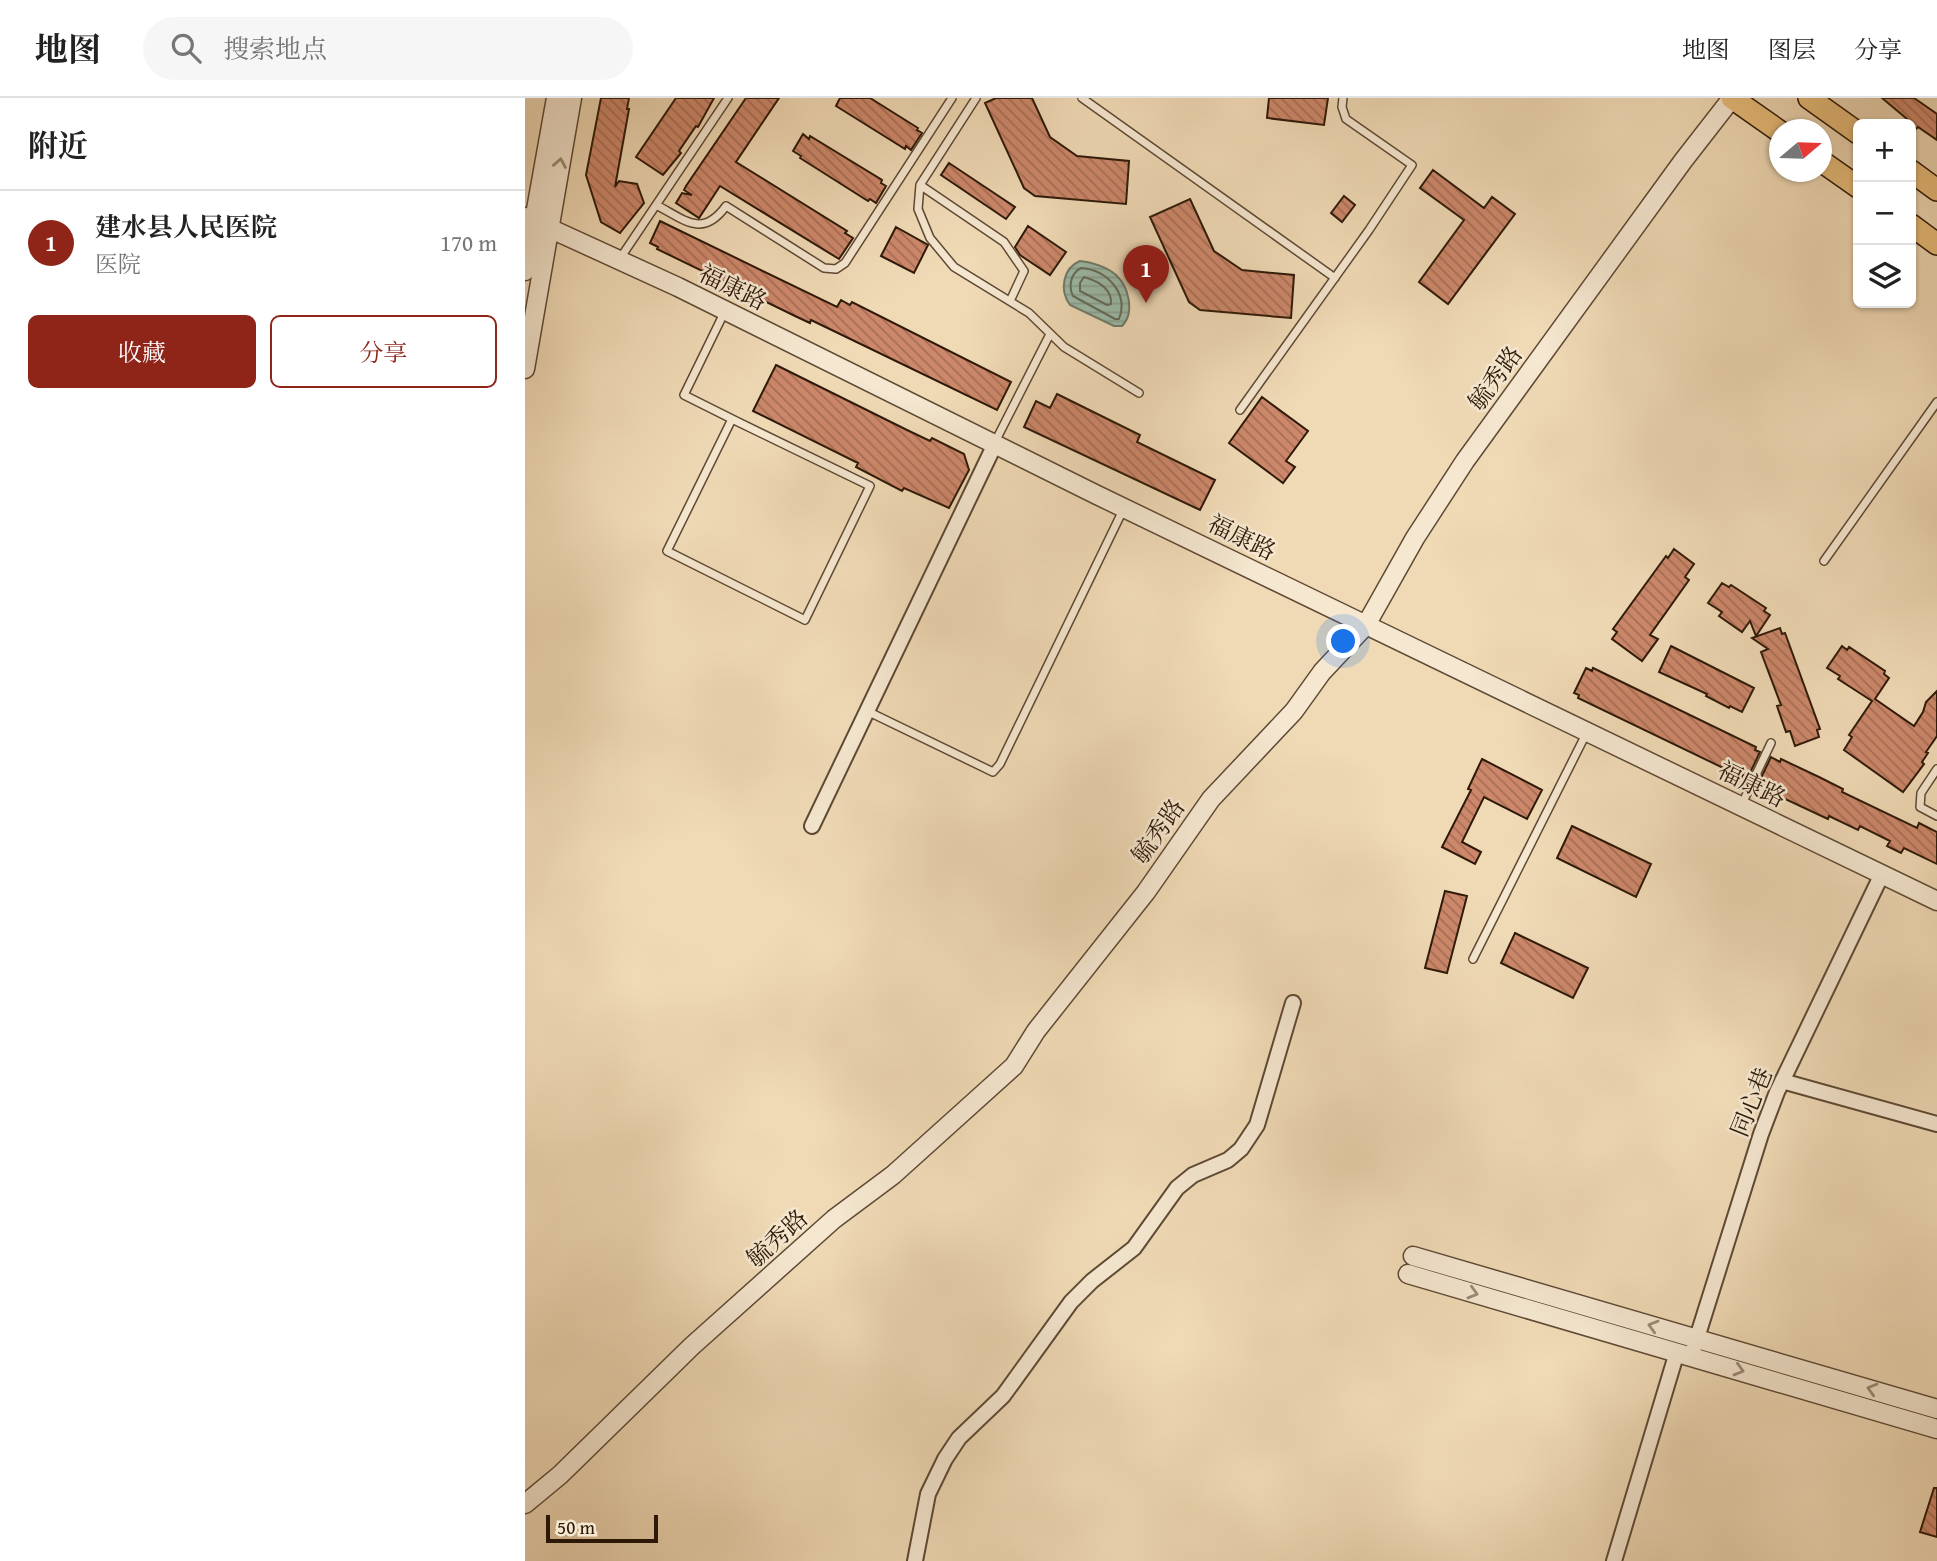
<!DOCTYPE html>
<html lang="zh">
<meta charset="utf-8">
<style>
body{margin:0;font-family:"Gentium Book Plus","Noto Serif SC",serif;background:#f6f6f6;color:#222}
.controls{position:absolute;right:21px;top:21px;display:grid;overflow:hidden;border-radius:10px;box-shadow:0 2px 5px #0004}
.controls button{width:63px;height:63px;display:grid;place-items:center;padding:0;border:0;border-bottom:2px solid #e0e0e0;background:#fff;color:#222;font:35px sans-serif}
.compass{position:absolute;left:1244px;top:21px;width:63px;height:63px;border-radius:50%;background:#fff;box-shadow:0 2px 5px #0004;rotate:71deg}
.scale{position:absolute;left:21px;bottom:18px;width:112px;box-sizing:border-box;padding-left:7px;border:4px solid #2e1908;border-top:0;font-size:19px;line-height:24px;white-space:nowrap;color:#2e1908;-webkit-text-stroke:5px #f5e7d0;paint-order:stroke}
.you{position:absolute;left:819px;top:544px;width:24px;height:24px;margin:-18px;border:5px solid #fff;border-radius:50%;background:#1a73e8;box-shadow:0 0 0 10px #1a73e833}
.badge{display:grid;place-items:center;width:46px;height:46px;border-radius:50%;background:#8f2418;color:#fff;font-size:23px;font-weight:700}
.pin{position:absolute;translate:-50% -58px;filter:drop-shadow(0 2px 4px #0008)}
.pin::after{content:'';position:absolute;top:37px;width:24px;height:21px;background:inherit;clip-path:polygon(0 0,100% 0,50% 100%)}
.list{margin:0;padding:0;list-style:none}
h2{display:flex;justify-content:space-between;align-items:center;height:91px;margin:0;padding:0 28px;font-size:30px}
h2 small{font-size:23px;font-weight:400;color:#767676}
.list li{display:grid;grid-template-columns:46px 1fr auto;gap:21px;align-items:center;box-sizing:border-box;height:105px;padding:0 28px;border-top:2px solid #e0e0e0}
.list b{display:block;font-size:26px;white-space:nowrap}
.list p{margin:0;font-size:23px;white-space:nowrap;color:#767676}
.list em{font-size:23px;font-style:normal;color:#767676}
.actions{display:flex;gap:14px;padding:21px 28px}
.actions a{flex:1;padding:16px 0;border:2px solid #8f2418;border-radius:10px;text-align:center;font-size:24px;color:#8f2418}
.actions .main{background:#8f2418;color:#fff}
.icon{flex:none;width:38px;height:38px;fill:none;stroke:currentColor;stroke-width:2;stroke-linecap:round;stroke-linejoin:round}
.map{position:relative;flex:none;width:1412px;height:1463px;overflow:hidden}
header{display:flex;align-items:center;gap:42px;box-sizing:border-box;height:98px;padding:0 35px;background:#fff;border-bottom:2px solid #e0e0e0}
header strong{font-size:33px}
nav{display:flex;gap:38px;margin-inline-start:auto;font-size:24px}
.search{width:490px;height:63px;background:#f6f6f6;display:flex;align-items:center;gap:18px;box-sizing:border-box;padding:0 24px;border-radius:38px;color:#767676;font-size:26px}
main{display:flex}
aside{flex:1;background:#fff}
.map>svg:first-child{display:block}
.water{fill:url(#water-rules);stroke:#6f7a69;stroke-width:2}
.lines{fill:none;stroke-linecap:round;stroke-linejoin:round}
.shore{stroke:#646a59;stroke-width:2}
.building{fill:url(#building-back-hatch);stroke:#2e1908;stroke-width:2}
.service-casing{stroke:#5e4934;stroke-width:10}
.minor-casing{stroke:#5e4934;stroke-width:18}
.tertiary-casing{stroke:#5e4934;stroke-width:21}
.primary-casing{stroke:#2e1908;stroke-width:24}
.service{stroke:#f5e7d0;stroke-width:7}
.minor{stroke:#f5e7d0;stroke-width:14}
.tertiary{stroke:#f5e7d0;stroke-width:18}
.primary{stroke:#e8bd7b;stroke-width:21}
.oneway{stroke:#9b8a76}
.labels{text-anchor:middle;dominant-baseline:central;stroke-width:5;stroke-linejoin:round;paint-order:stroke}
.street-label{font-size:24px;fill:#2e1908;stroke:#f5e7d0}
</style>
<header>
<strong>地图</strong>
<div class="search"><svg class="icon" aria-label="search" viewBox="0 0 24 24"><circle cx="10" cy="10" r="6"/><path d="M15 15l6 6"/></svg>搜索地点</div>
<nav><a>地图</a><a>图层</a><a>分享</a></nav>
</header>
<main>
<aside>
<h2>附近<small></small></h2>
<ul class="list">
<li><span class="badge">1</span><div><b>建水县人民医院</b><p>医院</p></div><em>170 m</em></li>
</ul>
<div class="actions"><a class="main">收藏</a><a>分享</a></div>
</aside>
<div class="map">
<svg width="1412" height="1463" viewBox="0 0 1412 1463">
<defs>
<pattern id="water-rules" width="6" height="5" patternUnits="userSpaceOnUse" patternTransform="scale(1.75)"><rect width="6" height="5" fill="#9bbbaa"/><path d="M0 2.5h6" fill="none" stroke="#86a091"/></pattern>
<pattern id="building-back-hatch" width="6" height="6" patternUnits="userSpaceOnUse" patternTransform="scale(1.75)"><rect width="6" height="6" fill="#cd886b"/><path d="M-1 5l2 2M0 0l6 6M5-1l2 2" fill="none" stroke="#a76e56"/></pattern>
</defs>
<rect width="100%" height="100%" fill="#f0dab6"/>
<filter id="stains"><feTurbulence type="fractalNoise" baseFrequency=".00286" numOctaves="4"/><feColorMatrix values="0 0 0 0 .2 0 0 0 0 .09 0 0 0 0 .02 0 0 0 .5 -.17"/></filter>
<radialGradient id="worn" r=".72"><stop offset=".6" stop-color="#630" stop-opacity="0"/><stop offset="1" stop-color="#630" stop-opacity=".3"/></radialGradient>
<path class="water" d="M555 163C567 164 582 169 591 177 604 189 610 215 597 228H589L545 207C534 192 538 170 555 163Z"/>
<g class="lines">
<path class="shore" d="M556 170C582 172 604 195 594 221H590L548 198C543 188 546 175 556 170Z
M559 179C573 183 587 190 586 206L582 207 555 193V185Z"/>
</g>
<path class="building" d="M76 0H104L102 11H104L90 89 94 83 112 86 119 105 95 135 76 124 61 77Z
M151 0H189L173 29 171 28 154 53 156 55 138 77 111 59Z
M221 0H254L211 64 322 133 320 135 328 140 314 161 195 88 174 120 151 105 157 95 167 97 159 92 161 88Z
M315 0H345L393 30 392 32 397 35 386 52 381 48 380 51 311 8Z
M471 0H507L525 39 552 58 604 63 601 106 510 98 499 90 460 5Z
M744 0H803L799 27 742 20Z
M1357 0H1389L1412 16V42L1393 29 1391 31 1380 24 1382 21Z
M278 36 284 41 285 38 357 82 356 85 361 88 351 105 345 101 343 103 275 60 276 58 268 53Z
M424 65 490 109 481 121 416 77Z
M908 72 959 110 967 99 990 116 923 206 894 184 939 122 895 90Z
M819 98 830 107 817 124 806 115Z
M665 101 689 153 717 172 769 177 766 220 675 212 664 204 625 119Z
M135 123 312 209 316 202 325 207 327 204 486 284 472 312 286 222 285 225 270 218 132 151 133 149 125 145Z
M503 128 541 154 525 177 495 157 490 149Z
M371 129 403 147 389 175 356 158Z
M251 267 382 332 405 343 407 340 439 356 444 372 424 410 379 390 377 393 331 369 333 365 228 313Z
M532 296 615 337 612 344 690 382 675 412 499 329 511 303 525 310Z
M737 299 783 333 761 363 770 369 758 385 704 345Z
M1149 451 1169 466 1160 479 1164 482 1125 537 1133 541 1117 563 1087 541 1092 534 1088 531 1141 458 1143 460Z
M1197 485 1204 489 1206 487 1241 510 1239 513 1245 517 1231 538 1225 523 1217 534 1194 518 1197 514 1183 505Z
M1255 530 1257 536 1260 535 1295 631 1292 632 1294 639 1270 648 1265 633 1261 634 1252 608 1256 607 1236 554 1243 551 1227 540Z
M1146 548 1229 590 1217 614 1205 608 1204 610 1181 598 1182 596 1134 574Z
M1317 548 1322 552 1324 549 1360 573 1359 576 1364 580 1350 601 1389 628 1398 614 1401 604 1412 593V638L1401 654 1403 655 1397 664 1399 666 1378 694 1319 652 1327 639 1324 637 1347 603 1313 581 1315 578 1302 570Z
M1061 570 1067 573 1068 570 1231 649 1230 652 1235 654 1223 679 1218 676 1217 679 1053 600 1054 597 1049 595Z
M1246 659 1255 664 1256 661 1294 679 1318 691 1317 694 1392 730 1394 725 1412 734V766L1379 750 1376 755 1362 748 1365 743 1335 728 1333 732 1304 718 1303 721 1241 692 1243 689 1234 684Z
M957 661 1017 692 1002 721 959 699 937 744 956 754 950 766 917 749 946 692 943 691Z
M1047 728 1126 766 1111 799 1032 760Z
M920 793 942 798 922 875 900 870Z
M990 835 1063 870 1048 900 976 865Z
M1409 1390H1412V1439L1395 1434Z"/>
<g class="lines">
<defs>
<path id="service" d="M451 0 395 87 393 111 405 140 429 169 504 215 539 249 614 295
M557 0 810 180
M395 87 479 144 499 173 485 203
M131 107C159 121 177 141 201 108L299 170 311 171 320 165 427 0
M94 162 203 0
M200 213 159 297 207 321 142 453 280 522 345 388 207 321
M715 312 844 132 887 67 821 21 817 9 818 0
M470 344 525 236
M1299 463 1412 304
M342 613 468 674 475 666 599 410
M1412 671 1396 695 1395 709 1412 718
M1216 708 1246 645
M948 861 1062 634"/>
<path id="minor" d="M287 728 470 346
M1257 983 1412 1026
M1166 1259 1236 1036 1252 994 1357 776
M390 1463 403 1396 420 1361 434 1340 478 1298 546 1204 567 1183 609 1150 652 1090 668 1077 703 1062 716 1051 732 1027 768 905
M1089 1463 1152 1254"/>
<path id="tertiary" d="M0 119 153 189 572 397 1412 803
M0 173 31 0
M0 271 47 0
M888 1158 1412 1311
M883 1176 1412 1331
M0 1406 35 1377 167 1248 309 1121 368 1077 489 968 511 933 621 794 686 701 769 613 797 574 841 527 890 440 940 363 1158 63 1207 0"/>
<path id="primary" d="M1207 0 1254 33
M1284 0 1333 35
M1296 63 1333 89
M1386 73 1412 92
M1386 127 1412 146"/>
</defs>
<use href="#service" class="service-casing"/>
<use href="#minor" class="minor-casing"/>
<use href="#tertiary" class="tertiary-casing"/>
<use href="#primary" class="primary-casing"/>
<use href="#service" class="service"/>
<use href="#minor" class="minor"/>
<use href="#tertiary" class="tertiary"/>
<use href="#primary" class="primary"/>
</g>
<defs><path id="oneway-chevron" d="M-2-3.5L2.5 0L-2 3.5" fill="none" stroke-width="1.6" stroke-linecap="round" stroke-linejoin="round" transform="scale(1.75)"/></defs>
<g class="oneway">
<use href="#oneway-chevron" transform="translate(35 65) rotate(-80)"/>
<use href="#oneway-chevron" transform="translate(948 1195) rotate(16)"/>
<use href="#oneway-chevron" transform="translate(1128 1228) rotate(-164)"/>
<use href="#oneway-chevron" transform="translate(1214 1272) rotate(16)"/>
<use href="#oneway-chevron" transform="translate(1347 1291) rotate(-164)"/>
</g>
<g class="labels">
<g class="street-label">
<text transform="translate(208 189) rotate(26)">福康路</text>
<text transform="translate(970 280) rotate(-54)">毓秀路</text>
<text transform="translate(717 439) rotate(26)">福康路</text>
<text transform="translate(1227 686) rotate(26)">福康路</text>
<text transform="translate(633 733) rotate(-55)">毓秀路</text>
<text transform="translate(1226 1004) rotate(-68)">同心巷</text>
<text transform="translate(252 1140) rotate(-42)">毓秀路</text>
</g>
</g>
<rect width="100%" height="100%" filter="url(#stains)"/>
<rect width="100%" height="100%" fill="url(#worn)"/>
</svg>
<div class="controls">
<button>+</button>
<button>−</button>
<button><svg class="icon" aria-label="layers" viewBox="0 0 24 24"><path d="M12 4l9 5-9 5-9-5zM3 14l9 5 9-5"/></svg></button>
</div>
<svg class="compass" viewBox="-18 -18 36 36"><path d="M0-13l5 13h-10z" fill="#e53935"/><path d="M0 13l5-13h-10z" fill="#767676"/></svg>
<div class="scale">50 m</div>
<div class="you"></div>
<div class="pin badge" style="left:621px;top:205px">1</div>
</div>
</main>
